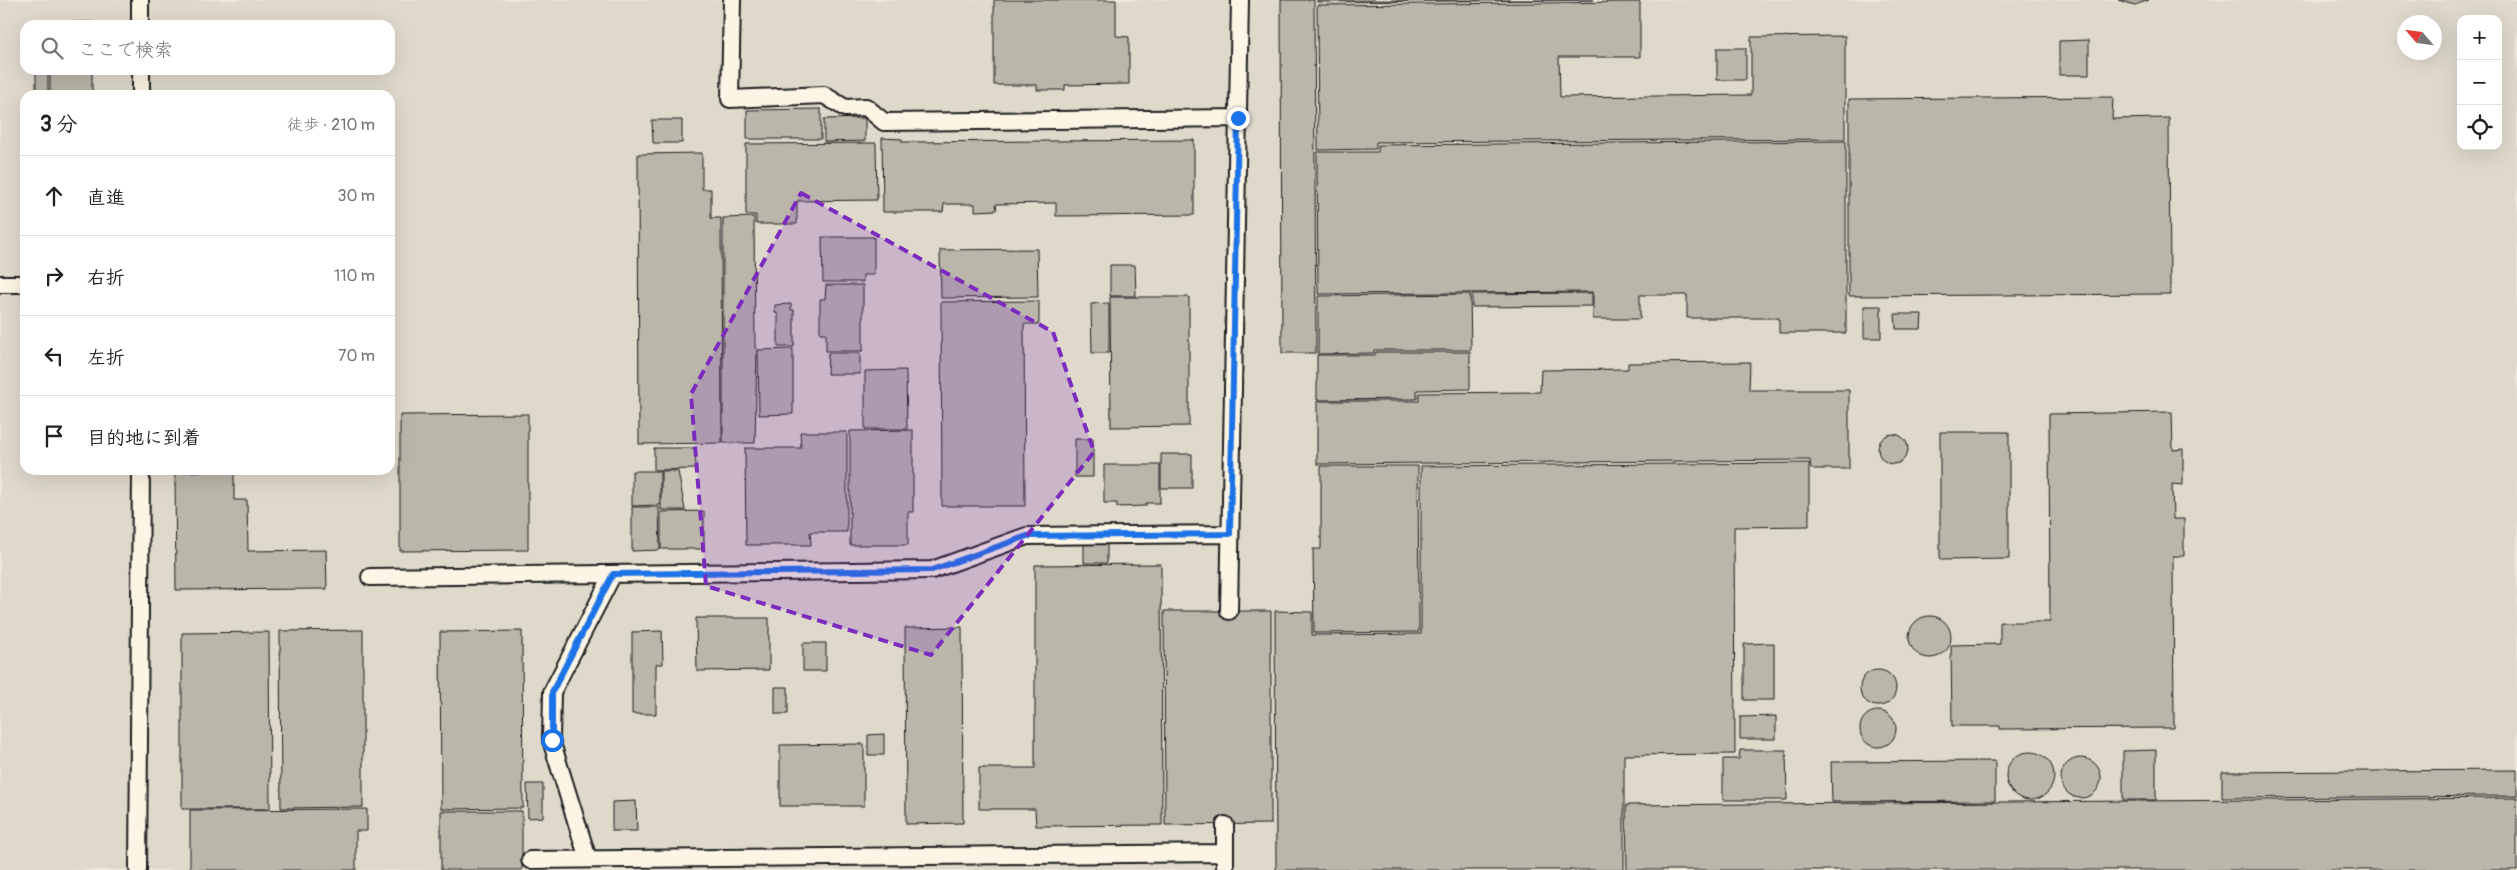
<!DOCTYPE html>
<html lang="ja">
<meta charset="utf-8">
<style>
body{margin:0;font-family:Pangolin,"Klee One",sans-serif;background:#f6f6f6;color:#202124}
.controls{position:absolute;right:15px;top:15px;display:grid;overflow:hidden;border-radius:10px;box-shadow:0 5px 20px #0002}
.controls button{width:45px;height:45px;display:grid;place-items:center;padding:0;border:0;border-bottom:1px solid #e0e0e0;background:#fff;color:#202124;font:25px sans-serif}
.compass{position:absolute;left:2397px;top:15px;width:45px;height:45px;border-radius:50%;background:#fff;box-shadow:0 5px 20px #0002;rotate:298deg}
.stop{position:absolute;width:15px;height:15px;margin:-11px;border:4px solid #1a73e8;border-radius:50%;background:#fff}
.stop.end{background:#1a73e8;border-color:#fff;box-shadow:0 1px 5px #0008}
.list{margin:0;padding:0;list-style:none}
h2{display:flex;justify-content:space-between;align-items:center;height:65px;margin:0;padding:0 20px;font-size:21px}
h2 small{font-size:16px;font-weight:400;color:#757577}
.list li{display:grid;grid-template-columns:32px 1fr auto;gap:15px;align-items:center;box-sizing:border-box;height:80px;padding:0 20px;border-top:1px solid #e0e0e0}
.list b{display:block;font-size:19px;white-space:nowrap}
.list em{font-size:16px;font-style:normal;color:#757577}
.icon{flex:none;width:28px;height:28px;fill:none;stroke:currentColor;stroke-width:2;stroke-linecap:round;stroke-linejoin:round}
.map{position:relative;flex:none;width:2517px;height:870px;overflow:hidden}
.search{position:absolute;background:#fff;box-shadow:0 5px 20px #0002;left:20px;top:20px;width:375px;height:55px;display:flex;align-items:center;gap:12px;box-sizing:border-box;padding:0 18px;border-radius:15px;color:#757577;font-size:19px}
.panel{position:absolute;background:#fff;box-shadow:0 5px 20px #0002;left:20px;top:90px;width:375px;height:385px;border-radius:15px}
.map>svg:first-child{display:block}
.built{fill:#ded9cb;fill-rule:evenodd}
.building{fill:#bab6aa;stroke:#1c1c1c}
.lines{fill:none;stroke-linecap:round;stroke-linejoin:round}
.service-casing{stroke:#1c1c1c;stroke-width:20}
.service{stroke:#fcf5e5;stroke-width:16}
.route{stroke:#1a73e8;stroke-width:6}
.marked{fill:#7b2cbf;fill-opacity:0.2;stroke:#7b2cbf;stroke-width:4;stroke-dasharray:10 6;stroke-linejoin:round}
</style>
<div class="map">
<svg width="2517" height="870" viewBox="0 0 2517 870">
<rect width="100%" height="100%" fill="#eee8d9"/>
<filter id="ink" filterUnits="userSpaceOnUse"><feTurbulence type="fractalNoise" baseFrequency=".02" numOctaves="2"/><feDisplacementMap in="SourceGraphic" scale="10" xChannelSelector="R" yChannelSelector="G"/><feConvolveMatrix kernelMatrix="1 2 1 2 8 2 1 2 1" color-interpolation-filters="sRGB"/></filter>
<g filter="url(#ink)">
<path class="built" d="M0 0H2517V870H0ZM2461 19H2498V146H2461ZM2404 22H2434V52H2404ZM25 25H390V70H25ZM25 95H390V470H25Z"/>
<path class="building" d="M994 0H1116V36L1129 37V84L1065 85V90H1037V85H994Z
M1281 0H1314L1316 353H1282Z
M1317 0H1594L1317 2Z
M2118 0H2149L2135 5Z
M1640 2V57H1559L1560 97 1751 95V37L1845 36V139L1376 142V149L1318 150 1317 5Z
M50 22H92V25H50Z
M2089 40V75H2059V41Z
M1717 48H1746V80H1717Z
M50 70H92V95H50Z
M36 73H48V95H36Z
M2113 97 2112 119 2169 118 2170 294 1849 296V99Z
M821 109V139H747V110Z
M865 118V141L824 142V119Z
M652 120H682V143H653Z
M882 138 902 139V142L1194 140V215L1056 216V203L996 204 997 210 975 211V204H944L943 212H883Z
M1846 141V333H1779V318H1687V295H1640V319H1593V292L1318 294 1317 152H1378V145Z
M876 143 877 200 797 201V224H756V215H746V144Z
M702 153V189H711V218H721L722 443 639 444 638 154Z
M754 217 755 348H757L755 443H723V218Z
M822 237H874V275H863V282H823Z
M1037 249 1038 297 941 298 940 250Z
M1110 265H1135L1136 296H1110Z
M826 285H863V351H826V333H820V299H825Z
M1592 293V306L1472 307V294Z
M1470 294 1471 350H1374V353L1318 354V296Z
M1110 297H1189V426L1111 427Z
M1039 301V324H1024L1025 506H942L941 302Z
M1109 303V353H1092L1091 304Z
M791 304V310H794V347H778V314L775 313V305Z
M1864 306H1881V338H1864Z
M1895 314H1922L1921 329H1896Z
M793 349V414L759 415 758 350Z
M1376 352H1470V389L1417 390V399L1317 400V355H1375Z
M828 353H860V374H827Z
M1750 362 1749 390H1849V469H1811L1810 460 1317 464V401H1419V393L1540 392 1541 370 1628 369V363Z
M906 370 907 429H865V371Z
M2172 412 2173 450 2183 449V485L2172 484 2173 519H2184V556H2173L2174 728 2000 729V726H1952L1951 645 2000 644V622H2050L2049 414Z
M528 414V550L400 551V415Z
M913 430V512H908V545H850V431Z
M800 432H847V532H810L811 545H746L745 448H801Z
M1940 432H2009V559L1940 560Z
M1878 449a15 15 0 1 1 30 0a15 15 0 1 1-30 0Z
M1075 439H1093V477H1075Z
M654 448H695L696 469 654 470Z
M1161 454H1192V488H1161Z
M1809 463V526L1734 527 1735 754 1624 755V870H1276L1275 611 1312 612V635L1421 634V466Z
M1104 465H1160V503H1146V506L1117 507V503H1104Z
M1321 466H1418L1419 632 1314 633 1313 549H1321Z
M234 471V500H247L248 551 326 550 327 589 176 590 175 472Z
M632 471H660V505L632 506Z
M661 471H678L685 510H661Z
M632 507H659L660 550 632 551Z
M704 511V549H661V512Z
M1084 541H1107V563H1084Z
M1161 564 1162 825 1036 826 1035 809H979V768H1035V565Z
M1164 611H1271V824L1165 825Z
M1909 637a21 21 0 1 1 42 0a21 21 0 1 1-42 0Z
M696 618H769V670L697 671Z
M962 627 963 823 906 824 905 628Z
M363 630V807L281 808 280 631Z
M522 631 523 808 441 809 440 632Z
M662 631 663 664H656V714H632V632Z
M269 632 270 809H182V633Z
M803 643H826V671H803Z
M1774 643V700H1744V644Z
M1860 688a18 18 0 1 1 36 0a18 18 0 1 1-36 0Z
M775 687H788V714H775Z
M1860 729a18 18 0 1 1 36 0a18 18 0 1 1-36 0Z
M1776 716V739H1740V717Z
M884 734V755H868V735Z
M864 744V806H780V745Z
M1740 750H1786L1787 800H1723V759H1739Z
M2156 750V800H2123V751Z
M2006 776a24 24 0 1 1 48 0a24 24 0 1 1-48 0Z
M2061 778a20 20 0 1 1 40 0a20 20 0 1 1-40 0Z
M1995 761V801L1832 802 1831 762Z
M2517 770V796L2222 798V772Z
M527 784H543V817L528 818Z
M2517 798V870H1627L1626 805Z
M636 801 637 831H612V802Z
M367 809V831H356V870H190V810Z
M441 811H522V870H441Z"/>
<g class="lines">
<defs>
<path id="service" d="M140 0V25
M732 0 730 99 824 95 845 108 866 107 884 122 1238 118
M141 70V95
M0 284H25
M370 577 932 570 1027 536 1230 534
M1229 611 1240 0
M588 859 551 740 552 692 613 574
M530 860 1225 853
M138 870 141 470
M1225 870V825"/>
</defs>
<use href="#service" class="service-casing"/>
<use href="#service" class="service"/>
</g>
</g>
<g class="lines" filter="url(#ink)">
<path class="route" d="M552 740V692L613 574 932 570 1027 536 1230 534 1238 118"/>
</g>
<path class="marked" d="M801 193 1053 332 1094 452 931 655 706 586 691 394Z"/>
</svg>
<div class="controls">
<button>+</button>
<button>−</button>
<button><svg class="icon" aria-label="locate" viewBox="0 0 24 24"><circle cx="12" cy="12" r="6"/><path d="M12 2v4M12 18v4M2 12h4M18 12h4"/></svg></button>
</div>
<svg class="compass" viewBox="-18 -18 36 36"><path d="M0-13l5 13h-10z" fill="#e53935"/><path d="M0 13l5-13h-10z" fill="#757577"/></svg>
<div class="stop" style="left:552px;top:740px"></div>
<div class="stop end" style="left:1238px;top:118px"></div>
<div class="search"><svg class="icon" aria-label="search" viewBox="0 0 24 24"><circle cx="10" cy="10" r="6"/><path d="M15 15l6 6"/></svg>ここで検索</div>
<section class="panel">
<h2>3 分<small>徒歩 · 210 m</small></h2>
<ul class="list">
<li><svg class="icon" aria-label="ahead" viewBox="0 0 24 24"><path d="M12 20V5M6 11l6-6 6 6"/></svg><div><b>直進</b></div><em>30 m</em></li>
<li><svg class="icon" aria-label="right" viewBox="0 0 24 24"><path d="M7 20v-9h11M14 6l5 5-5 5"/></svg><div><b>右折</b></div><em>110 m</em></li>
<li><svg class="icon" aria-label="left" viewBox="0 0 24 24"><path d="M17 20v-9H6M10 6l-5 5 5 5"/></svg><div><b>左折</b></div><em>70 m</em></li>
<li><svg class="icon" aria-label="arrive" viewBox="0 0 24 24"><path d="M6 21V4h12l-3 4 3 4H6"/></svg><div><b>目的地に到着</b></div></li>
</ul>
</section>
</div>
